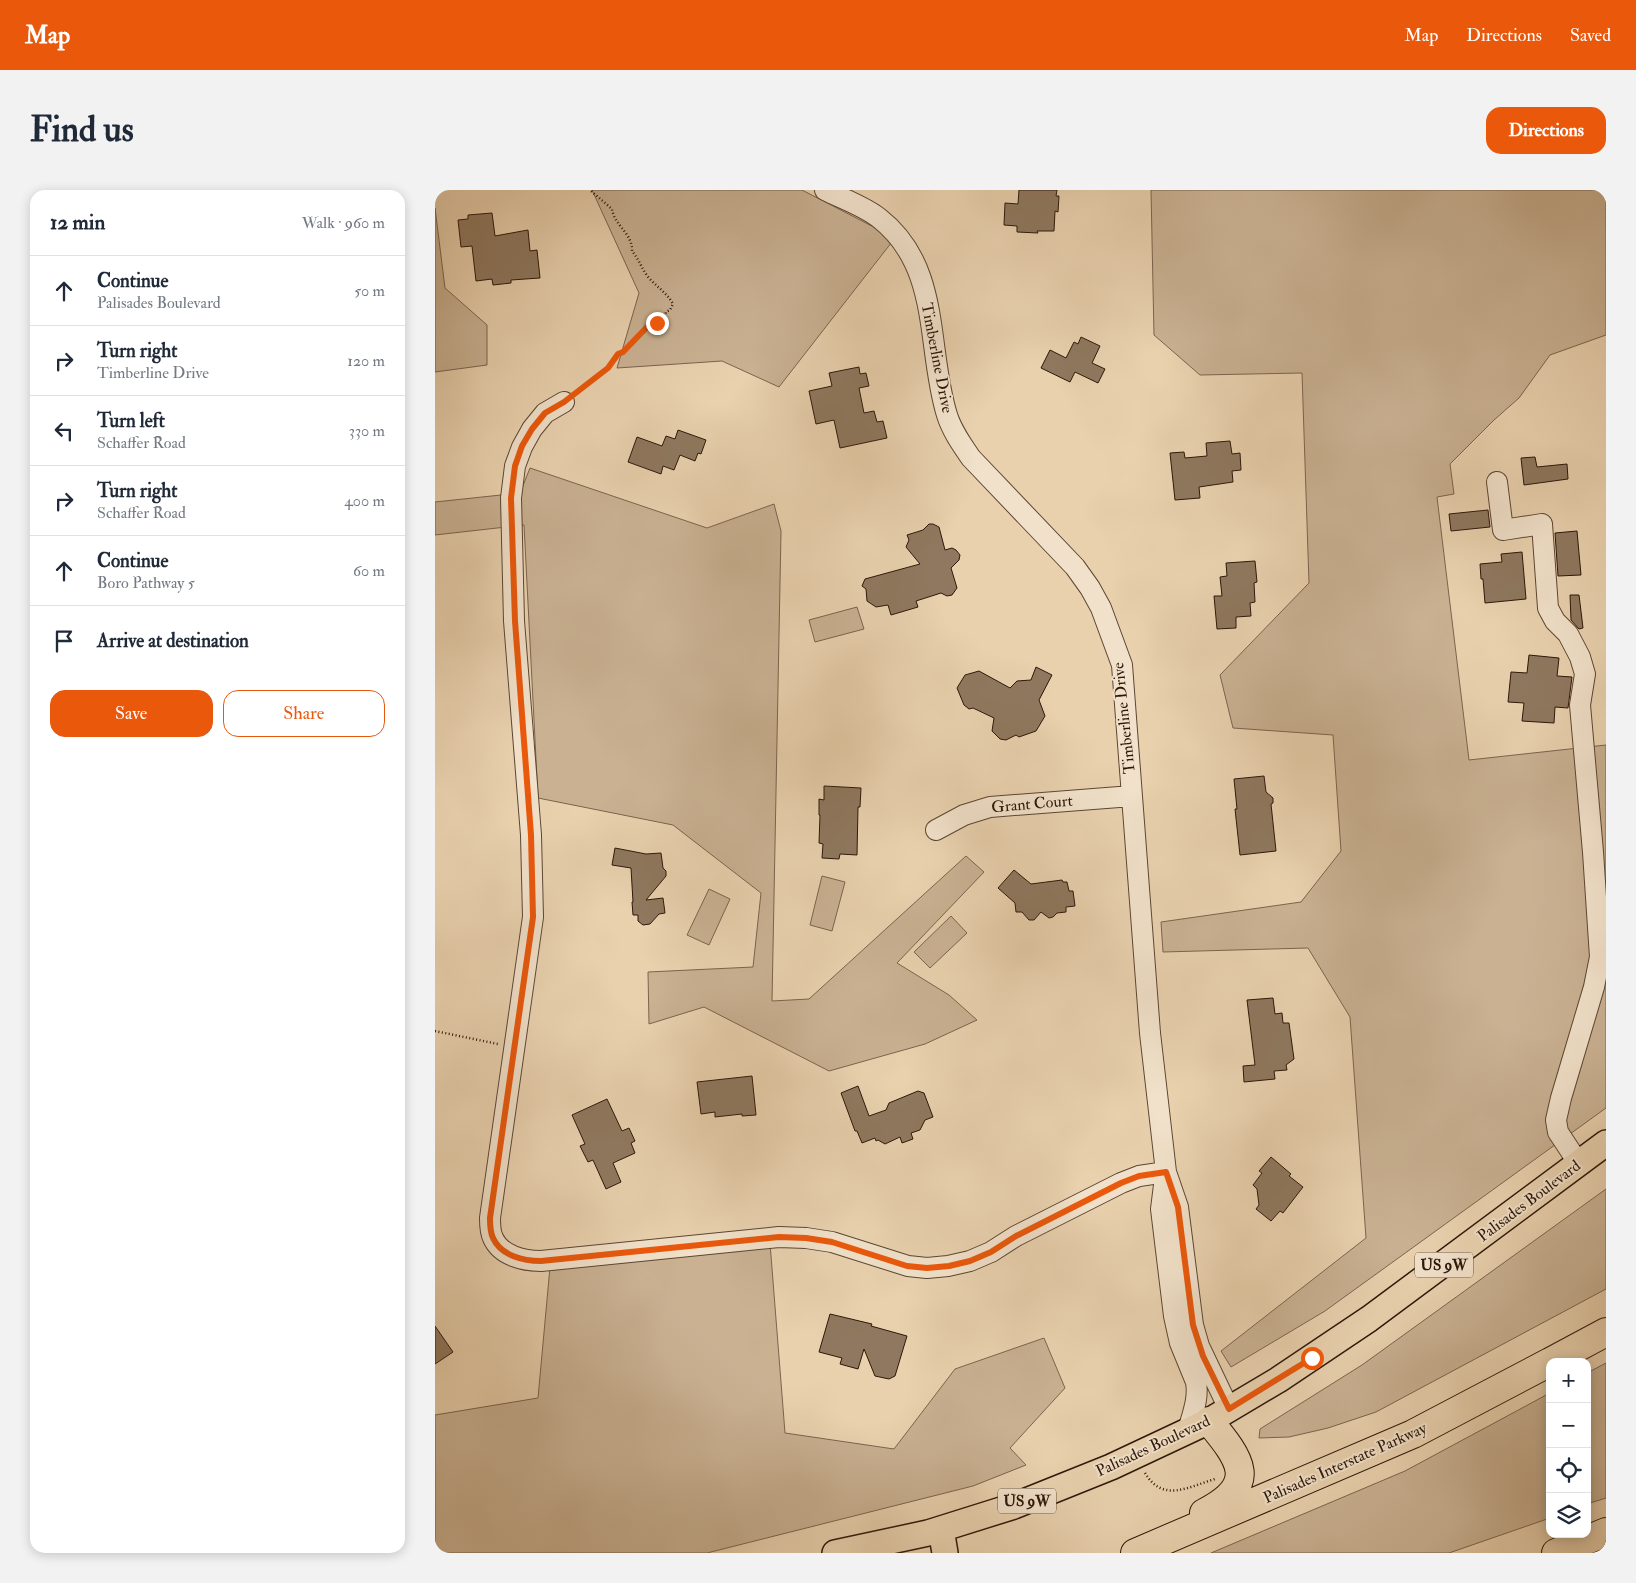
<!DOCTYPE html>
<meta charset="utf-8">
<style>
body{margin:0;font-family:"IM FELL Double Pica",serif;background:#f2f2f3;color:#1f2937}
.controls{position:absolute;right:15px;bottom:15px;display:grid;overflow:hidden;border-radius:10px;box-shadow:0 2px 12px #0003}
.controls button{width:45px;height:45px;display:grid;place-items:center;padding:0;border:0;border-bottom:1px solid #e0e1e3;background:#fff;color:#1f2937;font:25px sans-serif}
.stop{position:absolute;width:15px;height:15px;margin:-11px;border:4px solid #ea580c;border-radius:50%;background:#fff}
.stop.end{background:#ea580c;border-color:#fff;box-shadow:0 1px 5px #0008}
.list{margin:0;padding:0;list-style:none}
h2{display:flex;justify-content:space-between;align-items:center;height:65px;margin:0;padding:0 20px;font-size:21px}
h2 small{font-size:16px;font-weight:400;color:#747a83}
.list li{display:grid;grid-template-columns:32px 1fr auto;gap:15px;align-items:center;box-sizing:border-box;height:70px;padding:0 20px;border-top:1px solid #e0e1e3}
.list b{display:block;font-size:19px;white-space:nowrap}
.list p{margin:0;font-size:16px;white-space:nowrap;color:#747a83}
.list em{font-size:16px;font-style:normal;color:#747a83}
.actions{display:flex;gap:10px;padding:15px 20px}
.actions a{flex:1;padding:11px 0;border:1px solid #ea580c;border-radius:15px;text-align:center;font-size:18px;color:#ea580c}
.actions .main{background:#ea580c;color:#fff}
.icon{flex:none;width:28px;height:28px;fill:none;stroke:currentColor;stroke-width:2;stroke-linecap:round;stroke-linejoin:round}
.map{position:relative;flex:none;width:1171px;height:1363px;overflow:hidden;border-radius:15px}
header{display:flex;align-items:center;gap:30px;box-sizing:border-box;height:70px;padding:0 25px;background:#ea580c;color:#fff}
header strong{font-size:24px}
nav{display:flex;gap:28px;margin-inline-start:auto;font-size:18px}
.intro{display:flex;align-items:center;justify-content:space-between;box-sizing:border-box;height:120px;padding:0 30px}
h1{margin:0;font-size:35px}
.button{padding:12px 22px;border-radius:15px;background:#ea580c;color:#fff;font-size:18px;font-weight:700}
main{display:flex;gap:30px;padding:0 30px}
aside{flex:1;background:#fff;border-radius:15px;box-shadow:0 2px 12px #0003}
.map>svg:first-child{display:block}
.green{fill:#c9b192;stroke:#7b644e}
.building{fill:#8f785f;stroke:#2d1709}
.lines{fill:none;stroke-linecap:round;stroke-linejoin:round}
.minor-casing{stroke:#5c4632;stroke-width:22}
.major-casing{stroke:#2d1709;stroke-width:28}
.highway-casing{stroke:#2d1709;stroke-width:30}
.path{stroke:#2d1709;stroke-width:2.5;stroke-dasharray:1 2.5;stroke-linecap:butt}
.minor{stroke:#f1e1ca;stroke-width:20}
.major{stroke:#e9d1ae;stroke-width:25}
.highway{stroke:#e9d1ae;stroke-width:28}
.route{stroke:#ea580c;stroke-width:6}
.labels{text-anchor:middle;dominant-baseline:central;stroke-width:4;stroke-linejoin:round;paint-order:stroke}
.shield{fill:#f1e1ca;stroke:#685443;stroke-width:1}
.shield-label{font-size:15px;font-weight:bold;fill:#2d1709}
.street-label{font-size:16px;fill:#2d1709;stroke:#f1e1ca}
</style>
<header>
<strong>Map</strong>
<nav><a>Map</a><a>Directions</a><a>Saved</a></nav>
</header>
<div class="intro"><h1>Find us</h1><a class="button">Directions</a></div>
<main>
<aside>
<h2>12 min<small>Walk · 960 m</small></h2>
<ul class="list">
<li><svg class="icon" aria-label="ahead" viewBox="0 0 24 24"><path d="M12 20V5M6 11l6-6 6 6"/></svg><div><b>Continue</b><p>Palisades Boulevard</p></div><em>50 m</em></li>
<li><svg class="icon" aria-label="right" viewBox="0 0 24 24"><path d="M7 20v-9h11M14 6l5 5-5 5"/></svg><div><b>Turn right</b><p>Timberline Drive</p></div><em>120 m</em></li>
<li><svg class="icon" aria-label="left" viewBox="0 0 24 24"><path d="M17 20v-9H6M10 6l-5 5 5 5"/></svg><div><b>Turn left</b><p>Schaffer Road</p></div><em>330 m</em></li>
<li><svg class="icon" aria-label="right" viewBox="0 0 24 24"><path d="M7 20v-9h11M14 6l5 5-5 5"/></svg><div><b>Turn right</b><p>Schaffer Road</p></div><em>400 m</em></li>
<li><svg class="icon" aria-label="ahead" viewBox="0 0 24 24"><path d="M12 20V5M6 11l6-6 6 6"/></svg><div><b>Continue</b><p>Boro Pathway 5</p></div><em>60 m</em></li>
<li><svg class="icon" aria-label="arrive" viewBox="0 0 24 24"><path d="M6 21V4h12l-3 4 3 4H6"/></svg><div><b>Arrive at destination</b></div></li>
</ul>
<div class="actions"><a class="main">Save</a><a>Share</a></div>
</aside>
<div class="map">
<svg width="1171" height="1363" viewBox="0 0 1171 1363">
<rect width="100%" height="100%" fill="#e9d1ae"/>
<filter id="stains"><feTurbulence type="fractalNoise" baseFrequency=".004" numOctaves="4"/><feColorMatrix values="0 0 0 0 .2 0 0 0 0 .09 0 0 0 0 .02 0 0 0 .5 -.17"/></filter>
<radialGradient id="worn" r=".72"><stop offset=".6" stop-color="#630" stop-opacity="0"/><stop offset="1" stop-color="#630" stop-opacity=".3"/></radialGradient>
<path class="green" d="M157 0H367L460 48 344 197 287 171 182 178 204 103Z
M716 0H1171V145L1115 165 1084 208 1059 230 1015 274 1019 304 1002 307 1034 570 1171 555V918L890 1121 796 1177 786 1161 931 1048 915 827 873 758 728 762 726 732 866 712 906 661 898 545 798 538 785 485 874 393 867 183 765 185 719 145Z
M0 18 10 98 52 135V175L0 182Z
M95 278 272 338 339 314 346 341 337 811 374 809 531 666 549 682 462 773 514 805 542 830 490 854 394 881 269 817 214 834 213 782 318 777 326 703 238 635 103 608 89 335 0 345V312L85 303Z
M422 417 429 439 380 452 374 430Z
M387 686 410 692 397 741 375 735Z
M274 699 295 709 274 755 252 745Z
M516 726 532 743 495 778 479 762Z
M1171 999V1099L941 1222 893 1238 854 1247 824 1248 825 1239 927 1175Z
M335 1053 350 1243 459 1259 520 1179 609 1148 630 1198 575 1258 591 1275 538 1296 272 1363H0V1225L103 1208 115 1077Z
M1171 1173V1308L1152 1314V1183Z
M1115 1203V1328L1014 1363H776L970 1281Z"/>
<path class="building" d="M584 0H622L621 6H624L623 22 620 21 619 41H602L603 43 582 42V36L569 35 570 13 583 14Z
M57 23 60 46 93 40 95 61 102 60 105 88 76 90V93L58 95 57 89 41 91 37 56 26 57 23 30 33 29V25Z
M646 147 665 156 657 173 670 179 663 193 640 182 635 192 606 178 615 160 631 168 639 152 643 154Z
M424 177 425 184 431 183 434 196 424 198 429 223 439 221 442 232 448 231 452 248 405 258 399 230 381 234 374 201 397 196 394 183Z
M243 240 271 250 266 264 263 263 260 271 245 265 239 280 228 276 226 284 193 272 202 247 227 256 231 246 240 249Z
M795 251 797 264 805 263 806 280 797 281 798 292 764 297 765 308 740 310 735 263 749 262 750 268 772 266 771 253Z
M1100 267 1102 277 1132 274 1133 289 1089 295 1086 268Z
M1053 320 1055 337 1016 341 1014 324Z
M494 334H498L504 337 510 360 517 358 521 360 525 365 524 370 516 378 522 398 517 405 512 406 506 403 481 411 483 417 456 425 453 415 441 417 432 411 431 399 427 396 430 389 485 374 471 357 474 350 472 345 488 340Z
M1142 341 1146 385 1123 386 1120 343Z
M1087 362 1091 409 1050 413 1048 389H1046L1045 374 1067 372 1066 364Z
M820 371 822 392 819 393 820 412 815 413 816 426 801 427V438L782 439 779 406H787L785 387 792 386 791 373Z
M1135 405H1144L1148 438 1144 439 1136 430Z
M1094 465 1124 468 1122 486 1137 487 1133 518 1120 517 1119 533 1087 531 1089 513 1073 512 1076 482 1092 483Z
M601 477 617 485 604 510 610 526 601 541 584 547 581 545 571 550 565 549 557 541 559 528 538 518 534 519 529 515 522 498 530 485 544 481 575 498 582 491 596 490Z
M829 586 831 602 838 608V613L836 614 841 661 805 665 800 619H802L799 589Z
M389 596 426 598 425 617H423L422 665 405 664 404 669 387 668 388 654 384 653 385 625H384V609L389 610Z
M180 658 211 664 226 663 228 678 231 681V686L211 710 228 708 230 723 224 724 215 734 208 735 203 731V725H198L197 712H198L196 678 177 675Z
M579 680 596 694 627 690 628 692H632L634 701H638L640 716 631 717V722L622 723 618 727 614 728 606 722 599 730H594L587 722H581L580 713 563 698Z
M838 808 840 824 847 823 848 833H854L859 869 851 875 852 880 839 881 840 889 809 892 808 876 820 875 812 810Z
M317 886 321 925 307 926V924L280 927V922L266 924 262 892Z
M423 896 434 926 451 920 454 913 483 901 489 903 498 927 490 930 485 940 476 943 478 949 467 953 465 947 450 954 443 950 441 951 440 948 427 953 422 941H420L406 903Z
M172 909 187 941 194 938 200 951 196 953 200 963 178 973 186 992 171 999 158 970 153 972 145 956 150 954 137 925Z
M836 967 856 984 854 986 868 997 848 1023 845 1021 836 1031 821 1019 824 1015 822 999 818 995 827 983 824 981Z
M395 1124 437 1134 436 1136 472 1146 460 1186 454 1189 440 1186 429 1159 423 1179 405 1174 407 1168 384 1162Z
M0 1136 18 1162 0 1174Z"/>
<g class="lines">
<defs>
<path id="minor" d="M390 0C408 9 429 16 444 28 507 77 491 158 512 225 517 241 527 255 536 268L640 377 655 398 666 418 687 475 715 843 731 982 743 1017 758 1135 764 1156 794 1219
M129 212 110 223 97 239 87 257 80 276 76 308 79 431 96 645 98 727 55 1028C55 1035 55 1042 58 1048 66 1066 89 1071 106 1071L344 1047 371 1048 397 1052 473 1076 492 1078 513 1076 535 1071 556 1062 581 1046 686 993 704 986 731 982
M1062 292 1068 340 1107 334 1113 418 1120 431 1133 444 1145 467 1150 484 1145 515 1158 662 1165 767 1159 797 1126 908 1121 930 1123 942 1144 974
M501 640 529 625 555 617 697 606
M730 987 726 1019 739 1126 745 1153 761 1192C764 1209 757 1225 753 1241"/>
<path id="major" d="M506 1339 510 1363
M400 1363 493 1343 579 1316 676 1277 774 1231 843 1190 934 1129 1171 953"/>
<path id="highway" d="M1115 1172 1171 1142
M769 1323C826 1294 805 1269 774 1231
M700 1363 978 1244 1115 1172
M1121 1363 1171 1342"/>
</defs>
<use href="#minor" class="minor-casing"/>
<use href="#major" class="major-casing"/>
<use href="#highway" class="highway-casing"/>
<path class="path" d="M141 203 173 178 183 164 188 162 212 137 230 128 231 122 235 120 238 114C232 103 222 97 214 88 207 80 204 69 197 61 198 44 179 35 177 19L155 0
M0 841 63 854
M710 1283C728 1313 753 1297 780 1289"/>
<use href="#minor" class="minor"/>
<use href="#major" class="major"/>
<use href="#highway" class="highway"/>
</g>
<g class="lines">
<path class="route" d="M222 133 212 137 188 162 183 164 173 178 129 212 110 223 97 239 87 256 80 276 76 308 80 431 96 645 98 727 55 1028C55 1035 55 1042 58 1048 66 1066 89 1071 106 1071L344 1047 371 1048 397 1052 472 1076 492 1078 514 1076 535 1071 556 1062 581 1046 686 993 704 986 731 982 743 1017 758 1135 768 1166 794 1219 877 1168"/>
</g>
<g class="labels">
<g class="shield">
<rect x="980" y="1062.5" width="58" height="25" rx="4"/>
<rect x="563" y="1298.5" width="58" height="25" rx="4"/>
</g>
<g class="shield-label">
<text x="1009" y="1075">US 9W</text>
<text x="592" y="1311">US 9W</text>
</g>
<g class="street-label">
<text transform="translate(502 168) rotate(79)">Timberline Drive</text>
<text transform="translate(689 528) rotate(-96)">Timberline Drive</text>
<text transform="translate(597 614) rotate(-5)">Grant Court</text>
<text transform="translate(1094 1011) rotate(-37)">Palisades Boulevard</text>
<text transform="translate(718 1256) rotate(-25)">Palisades Boulevard</text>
<text transform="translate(910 1273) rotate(-24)">Palisades Interstate Parkway</text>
</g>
</g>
<rect width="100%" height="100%" filter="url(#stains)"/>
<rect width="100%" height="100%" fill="url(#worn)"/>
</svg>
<div class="controls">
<button>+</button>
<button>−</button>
<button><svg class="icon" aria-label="locate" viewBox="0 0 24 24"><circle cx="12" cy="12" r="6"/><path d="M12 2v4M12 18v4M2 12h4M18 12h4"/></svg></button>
<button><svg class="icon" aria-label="layers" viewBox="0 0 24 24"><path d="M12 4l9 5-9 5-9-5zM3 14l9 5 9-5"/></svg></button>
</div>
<div class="stop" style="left:877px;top:1168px"></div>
<div class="stop end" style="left:222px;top:133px"></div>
</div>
</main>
